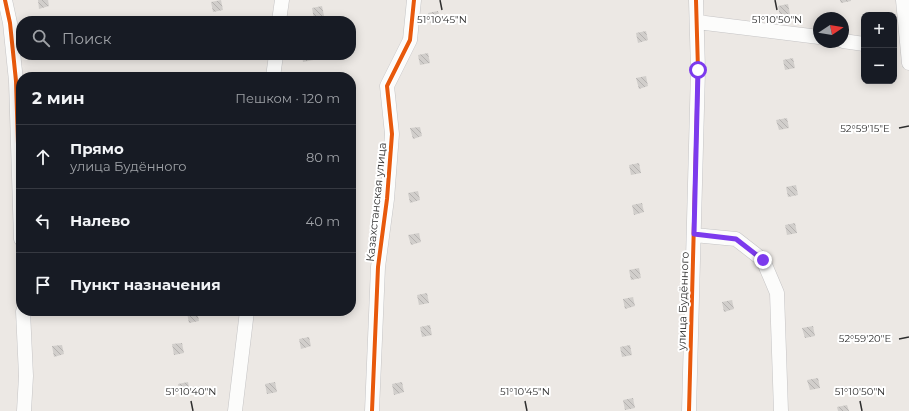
<!DOCTYPE html>
<html lang="ru">
<meta charset="utf-8">
<style>
body{margin:0;font-family:Montserrat,sans-serif;background:#242831;color:#f1f3f6}
.controls{position:absolute;right:12px;top:12px;display:grid;overflow:hidden;border-radius:8px;box-shadow:0 2px 10px #0003}
.controls button{width:36px;height:36px;display:grid;place-items:center;padding:0;border:0;border-bottom:1px solid #363941;background:#171b24;color:#f1f3f6;font:20px sans-serif}
.compass{position:absolute;left:813px;top:12px;width:36px;height:36px;border-radius:50%;background:#171b24;box-shadow:0 2px 10px #0003;rotate:78deg}
.stop{position:absolute;width:12px;height:12px;margin:-9px;border:3px solid #7c3aed;border-radius:50%;background:#fff}
.stop.end{background:#7c3aed;border-color:#fff;box-shadow:0 1px 4px #0008}
.list{margin:0;padding:0;list-style:none}
h2{display:flex;justify-content:space-between;align-items:center;height:52px;margin:0;padding:0 16px;font-size:17px}
h2 small{font-size:13px;font-weight:400;color:#9ea1a6}
.list li{display:grid;grid-template-columns:26px 1fr auto;gap:12px;align-items:center;box-sizing:border-box;height:64px;padding:0 16px;border-top:1px solid #363941}
.list b{display:block;font-size:15px;white-space:nowrap}
.list p{margin:0;font-size:13px;white-space:nowrap;color:#9ea1a6}
.list em{font-size:13px;font-style:normal;color:#9ea1a6}
.icon{flex:none;width:22px;height:22px;fill:none;stroke:currentColor;stroke-width:2;stroke-linecap:round;stroke-linejoin:round}
.map{position:relative;flex:none;width:909px;height:411px;overflow:hidden}
.search{position:absolute;background:#171b24;box-shadow:0 2px 10px #0003;left:16px;top:16px;width:340px;height:44px;display:flex;align-items:center;gap:10px;box-sizing:border-box;padding:0 14px;border-radius:16px;color:#9ea1a6;font-size:15px}
.panel{position:absolute;background:#171b24;box-shadow:0 2px 10px #0003;left:16px;top:72px;width:340px;height:244px;border-radius:16px}
.map>svg:first-child{display:block}
.building{fill:url(#building-back-hatch)}
.lines{fill:none;stroke-linecap:round;stroke-linejoin:round}
.minor-casing{stroke:#c5c4c5;stroke-width:15}
.minor{stroke:#fcfcfb;stroke-width:14}
.cycleway-casing{stroke:#fff;stroke-width:6}
.cycleway{stroke:#e8590c;stroke-width:4}
.route{stroke:#7c3aed;stroke-width:5}
.ticks{fill:none;stroke:#2e2e2e;stroke-width:1.5}
.labels{text-anchor:middle;dominant-baseline:central;stroke-width:4;stroke-linejoin:round;paint-order:stroke}
.street-label{font-size:11px;fill:#2e2e2e;stroke:#fff}
.ticks-label{font-size:10px;text-anchor:middle;fill:#2e2e2e;stroke:#fff;stroke-width:4;stroke-linejoin:round;paint-order:stroke}
</style>
<div class="map">
<svg width="909" height="411" viewBox="0 0 909 411">
<defs>
<pattern id="building-back-hatch" width="6" height="6" patternUnits="userSpaceOnUse"><rect width="6" height="6" fill="#d1cecb"/><path d="M-1 5l2 2M0 0l6 6M5-1l2 2" fill="none" stroke="#b4b1af"/></pattern>
</defs>
<rect width="100%" height="100%" fill="#ece8e4"/>
<path class="building" d="M38 0H48L49 6 39 9Z
M221 0 223 10 213 12 211 2Z
M840 0H851V1L841 3Z
M788 4 790 14 780 16 778 6Z
M322 6 324 16 314 19 312 8Z
M438 11 440 20 430 23 428 13Z
M646 31 648 40 638 43 636 33Z
M428 53 430 63 420 65 418 55Z
M302 55H312L313 60 303 62Z
M793 58 795 68 785 70 783 60Z
M646 76 648 86 639 89 636 78Z
M787 118 789 128 779 130 776 120Z
M420 127 422 136 413 139 410 128Z
M639 163 641 173 631 175 629 165Z
M796 185 798 195 788 197 786 187Z
M418 191 420 200 410 203 408 193Z
M642 203 644 212 634 215 632 205Z
M795 223 797 233 787 235 785 225Z
M419 233 421 242 411 245 408 235Z
M639 268 641 278 631 280 629 270Z
M427 293 429 303 419 305 417 295Z
M633 297 635 306 625 309 623 299Z
M732 300 734 309 724 312 722 302Z
M53 311H64V313L54 316Z
M197 311 199 321 189 323 187 313Z
M430 325 432 335 422 337 420 327Z
M813 326 815 336 805 338 802 328Z
M309 337 311 346 301 349 299 339Z
M182 343 184 353 174 355 172 344Z
M62 345 64 354 54 357 52 346Z
M630 345 632 355 622 357 620 347Z
M818 378 820 388 810 390 807 380Z
M188 382 190 392 180 394 178 384Z
M275 382 277 392 267 394 265 384Z
M402 382 404 392 394 395 392 384Z
M633 398 635 408 625 410 623 400Z
M847 405 849 411H838L837 407Z"/>
<g class="lines">
<defs>
<path id="minor" d="M5 0 10 23 16 81 21 239
M903 0 909 63
M279 21 282 0
M697 22 819 37
M843 41 864 44
M273 77 276 55
M694 235 736 239 763 260 777 293 781 411
M23 311 26 376 24 411
M235 411 247 311
M372 411 378 267 387 199 392 134 387 86 410 40 414 0
M689 411 698 70 696 0"/>
</defs>
<use href="#minor" class="minor-casing"/>
<use href="#minor" class="minor"/>
<defs>
<path id="cycleway" d="M5 0 10 23 16 81 21 239
M372 411 378 267 387 199 392 134 387 86 410 40 414 0
M689 411 698 70 696 0"/>
</defs>
<use href="#cycleway" class="cycleway-casing"/>
<use href="#cycleway" class="cycleway"/>
</g>
<g class="lines">
<path class="route" d="M698 70 694 234 736 239 763 260"/>
</g>
<path class="ticks" d="M440 0 442 10M775 0 777 10M899 128 909 126M899 339 909 337M191 401 193 411M525 401 527 411M860 401 862 411"/>
<g class="labels">
<g class="street-label">
<text transform="translate(376 202) rotate(-84)">Казахстанская улица</text>
<text transform="translate(683 301) rotate(-88)">улица Будённого</text>
</g>
</g>
<g class="ticks-label">
<text x="442" y="23">51°10'45"N</text>
<text x="777" y="23">51°10'50"N</text>
<text x="865" y="132">52°59'15"E</text>
<text x="865" y="342">52°59'20"E</text>
<text x="191" y="395">51°10'40"N</text>
<text x="525" y="395">51°10'45"N</text>
<text x="860" y="395">51°10'50"N</text>
</g>
</svg>
<div class="controls">
<button>+</button>
<button>−</button>
</div>
<svg class="compass" viewBox="-18 -18 36 36"><path d="M0-13l5 13h-10z" fill="#e53935"/><path d="M0 13l5-13h-10z" fill="#9ea1a6"/></svg>
<div class="stop" style="left:698px;top:70px"></div>
<div class="stop end" style="left:763px;top:260px"></div>
<div class="search"><svg class="icon" aria-label="search" viewBox="0 0 24 24"><circle cx="10" cy="10" r="6"/><path d="M15 15l6 6"/></svg>Поиск</div>
<section class="panel">
<h2>2 мин<small>Пешком · 120 m</small></h2>
<ul class="list">
<li><svg class="icon" aria-label="ahead" viewBox="0 0 24 24"><path d="M12 20V5M6 11l6-6 6 6"/></svg><div><b>Прямо</b><p>улица Будённого</p></div><em>80 m</em></li>
<li><svg class="icon" aria-label="left" viewBox="0 0 24 24"><path d="M17 20v-9H6M10 6l-5 5 5 5"/></svg><div><b>Налево</b></div><em>40 m</em></li>
<li><svg class="icon" aria-label="arrive" viewBox="0 0 24 24"><path d="M6 21V4h12l-3 4 3 4H6"/></svg><div><b>Пункт назначения</b></div></li>
</ul>
</section>
</div>
